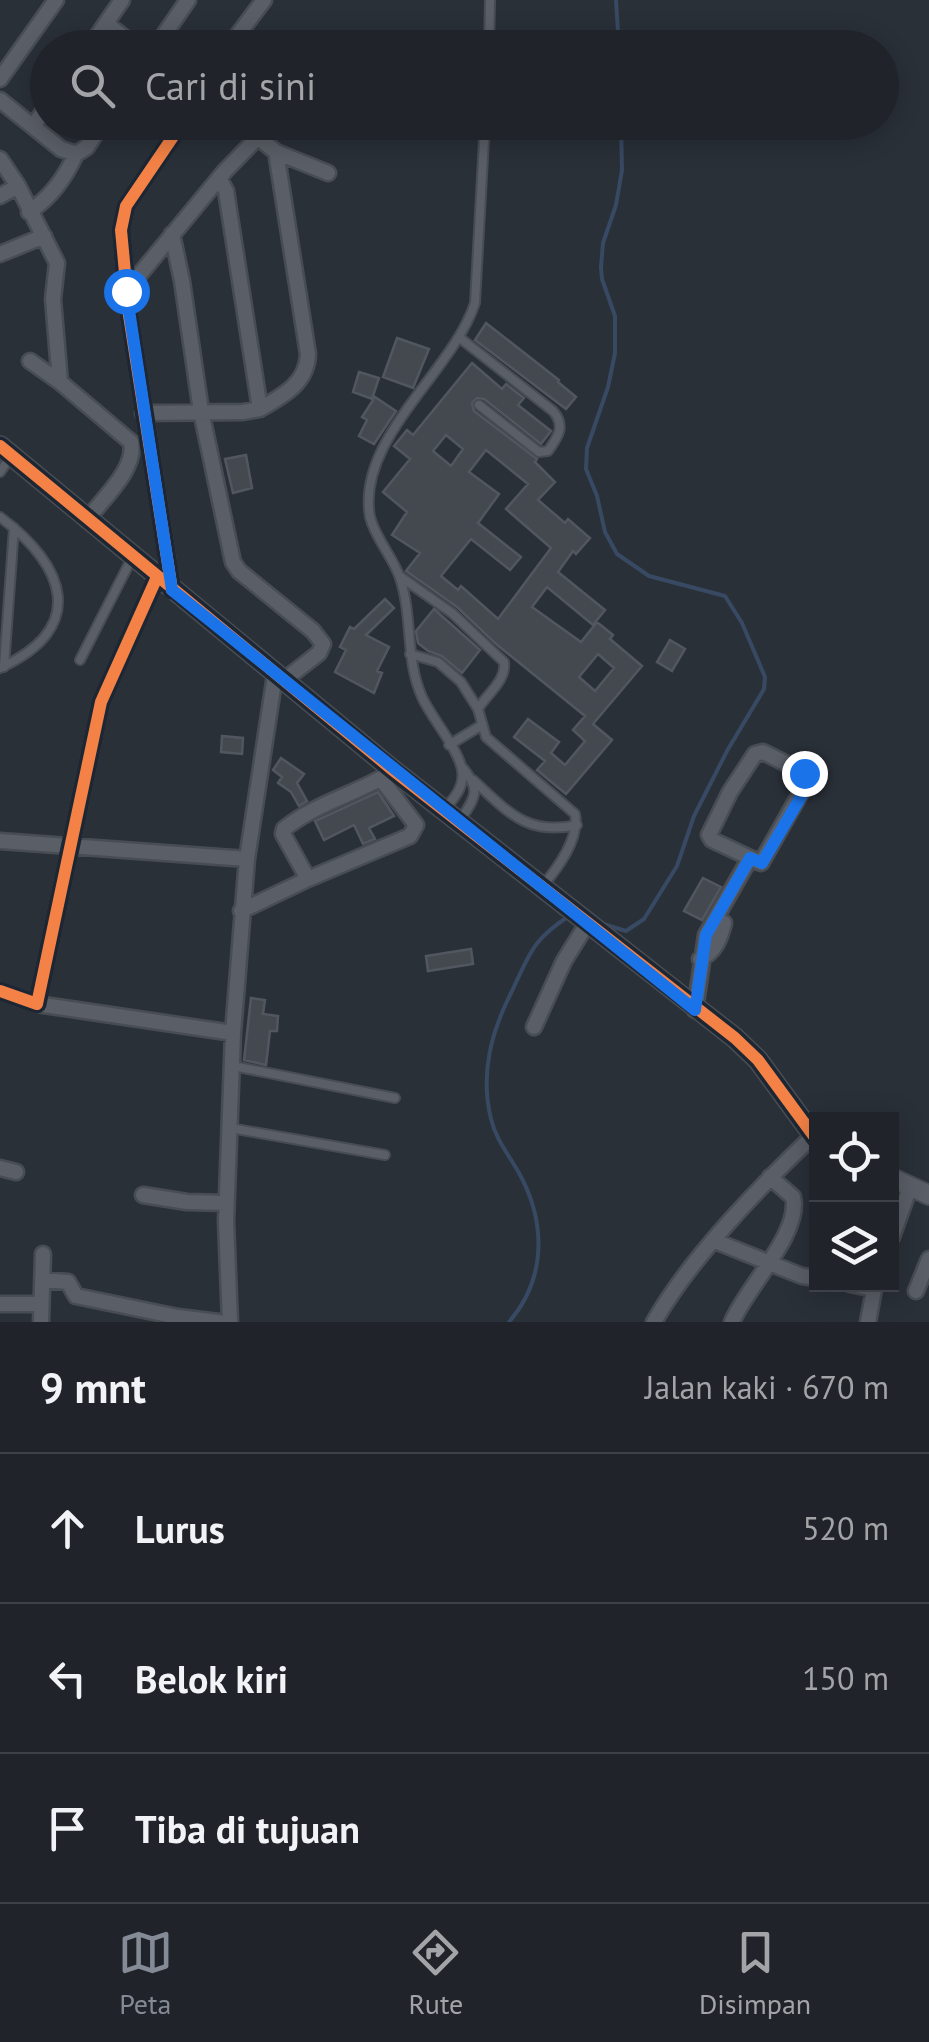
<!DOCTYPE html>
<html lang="id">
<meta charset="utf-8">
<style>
body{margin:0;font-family:"PT Sans",sans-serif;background:#2d3036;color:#f1f3f6}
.controls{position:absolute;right:30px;bottom:30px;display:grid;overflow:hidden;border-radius:0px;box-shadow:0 5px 25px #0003}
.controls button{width:90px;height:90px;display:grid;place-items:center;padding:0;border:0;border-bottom:2px solid #3d4147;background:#20242a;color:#f1f3f6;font:50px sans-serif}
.stop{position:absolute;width:30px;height:30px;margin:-22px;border:8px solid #1a73e8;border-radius:50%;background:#fff}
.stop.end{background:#1a73e8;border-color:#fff;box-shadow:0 2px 10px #0008}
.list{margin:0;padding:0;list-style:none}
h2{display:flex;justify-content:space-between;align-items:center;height:130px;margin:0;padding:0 40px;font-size:42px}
h2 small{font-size:32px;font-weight:400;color:#a2a4a8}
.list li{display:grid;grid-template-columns:65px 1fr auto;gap:30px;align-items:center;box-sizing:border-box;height:150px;padding:0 40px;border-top:2px solid #3d4147}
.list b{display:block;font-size:38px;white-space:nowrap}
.list em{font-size:32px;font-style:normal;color:#a2a4a8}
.icon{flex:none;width:55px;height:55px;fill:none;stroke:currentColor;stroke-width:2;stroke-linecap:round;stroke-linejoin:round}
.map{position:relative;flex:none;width:929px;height:1322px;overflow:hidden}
.search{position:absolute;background:#20242a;box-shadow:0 5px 25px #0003;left:30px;right:30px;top:30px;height:110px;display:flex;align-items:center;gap:25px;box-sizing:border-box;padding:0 35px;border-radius:55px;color:#a2a4a8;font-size:38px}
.sheet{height:580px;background:#20242a}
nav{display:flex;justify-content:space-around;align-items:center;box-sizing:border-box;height:140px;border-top:2px solid #3d4147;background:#20242a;font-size:28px;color:#a2a4a8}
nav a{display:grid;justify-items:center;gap:5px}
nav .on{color:#848b96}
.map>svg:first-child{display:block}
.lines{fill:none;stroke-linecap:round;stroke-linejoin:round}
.stream{stroke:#384963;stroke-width:4}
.building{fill:#444950;stroke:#52575f;stroke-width:2.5;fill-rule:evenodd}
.service-casing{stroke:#484c53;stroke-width:12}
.minor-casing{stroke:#484c53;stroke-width:19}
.tertiary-casing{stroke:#484c53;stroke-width:22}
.service{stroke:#5a5e66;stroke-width:8}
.minor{stroke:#5a5e66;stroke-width:14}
.tertiary{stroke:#5a5e66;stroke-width:18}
.cycleway-casing{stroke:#1d2633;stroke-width:19}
.cycleway{stroke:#f48246;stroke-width:12}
.route{stroke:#1a73e8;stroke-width:12}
</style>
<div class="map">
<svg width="929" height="1322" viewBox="0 0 929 1322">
<rect width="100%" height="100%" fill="#2a3038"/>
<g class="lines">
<path class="stream" d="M616 0 619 48
M603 924 626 931 644 919 677 866 694 816 727 751 764 689 765 677 742 623 725 596 649 576 617 554 605 532 597 496 586 469 587 448 608 387 615 353V316L602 279 601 267 603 243 616 205 622 170 621 122
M509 1322C547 1278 546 1222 519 1173 509 1155 496 1140 491 1119 480 1074 491 1033 511 993 530 954 531 941 569 916"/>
</g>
<path class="building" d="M486 323 559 380 558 382 576 397 566 409 475 340Z
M397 338 429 349 413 388 383 377Z
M472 363 502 389 506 384 524 398 518 405 551 431 541 444 484 399 477 398 472 403 474 411 537 459 535 462 555 482 538 500 565 523 568 519 590 538 576 554 573 551 558 572 605 610 593 625 547 587 532 607 581 642 597 622 613 635 610 639 642 666 593 724 612 740 566 794 537 770 545 761 514 737 528 719 559 742 551 753 565 765 585 741 573 730 585 716 496 644 457 607 406 571 420 553 392 535 407 512 383 492 410 459 394 446 407 430 413 435ZM446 435 463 449 451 466 433 451ZM486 450 528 484 506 509 551 548 498 619 461 586 458 590 441 576 471 539 510 570 521 557 478 523 499 494 469 472ZM598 654 614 668 595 691 579 677Z
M359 372 379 378 372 399 353 392Z
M375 397 396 411 374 444 359 436 367 420 362 417Z
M246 455 252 488 233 493 225 459Z
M385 599 394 608 366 635 389 647 377 671 382 673 374 693 335 672 346 650 340 647 350 627 354 629Z
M434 609 480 650 462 673 442 656 428 651 418 643 416 631Z
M670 640 685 649 672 671 657 662Z
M222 736 243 738 242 754 221 752Z
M281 758 304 774 297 783 307 801 299 806 291 792 278 783 282 777 273 770Z
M378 792 394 816 369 828 375 839 363 844 354 825 324 840 315 821Z
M703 878 721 887 702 920 684 911Z
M471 949 473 964 428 971 426 956Z
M251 998 265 1000 263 1014 278 1016 277 1031H270L266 1065 244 1060Z"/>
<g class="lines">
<defs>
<path id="service" d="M489 48 490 0
M460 338 553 411C566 426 558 437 548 451L539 452 479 405
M0 472 11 456
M0 517C66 566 88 628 0 668
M401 577 452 613 504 662C507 680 487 694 478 709
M410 654 438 662 461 682 478 709 486 737 575 814C580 839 557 869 541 888
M80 660 133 556
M4 667 14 528
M449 745 482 725
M473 780C508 812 527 836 577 825
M444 810C454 798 465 787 462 770 458 748 432 719 422 697 405 659 413 617 400 578 393 557 375 538 370 517 356 439 452 373 475 303L485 122
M459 822C475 798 482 790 462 767
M233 1066 395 1098
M230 1128 385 1155"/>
<path id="minor" d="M107 24 138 48
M89 48 122 0
M155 48 188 0
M228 48 264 0
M0 79 56 0
M0 100 61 149 76 154 87 147 103 122
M239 122 276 152 308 354C307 383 284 395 260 409
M33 126 48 105
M276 152 328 173
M0 159 18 186 57 263 53 299 60 382 131 442C137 469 102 499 87 520
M0 196 18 186
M29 212C52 196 64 179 76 154
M172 234 182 281 201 411 233 562 239 571 313 631 323 644 319 653 283 681
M0 254 44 236
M126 291 225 171 257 138
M30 361 60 382
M143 413 243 412 260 409 226 191 219 178
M172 589 129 315 121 230 126 206 183 122
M763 752 805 773 808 780 761 863 712 840 709 835 730 792 755 754Z
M0 841 247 859 275 675
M308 879 410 836 416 825 381 779
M241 911 308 879 283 834 284 829C316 803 359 793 394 771
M700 959C715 952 720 939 724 923L715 919
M0 991 37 1004 101 702 157 577
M37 1004 233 1033 247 859
M695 1010 706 935 750 858
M534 1027 564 961 587 924
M0 1168 16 1172
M143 1195 187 1202 226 1203
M892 1237 910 1187
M715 1241 802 1276 816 1278
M42 1280 68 1282 76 1296 178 1317 219 1322
M850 1284 874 1289
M916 1291 929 1259
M0 1304H41
M41 1322 43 1254
M230 1322 226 1221 233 1033
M654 1322C689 1260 760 1186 812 1137
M732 1322C746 1288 802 1232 793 1197L770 1177
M868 1322 875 1284"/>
<path id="tertiary" d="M0 446 394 771 735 1038 758 1060 816 1139
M892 1178 929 1195"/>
</defs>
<use href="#service" class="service-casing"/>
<use href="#minor" class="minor-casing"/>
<use href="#tertiary" class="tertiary-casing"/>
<use href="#service" class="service"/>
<use href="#minor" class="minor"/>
<use href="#tertiary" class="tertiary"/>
<defs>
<path id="cycleway" d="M0 446 394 771 735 1038 758 1060 816 1139
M172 590 129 315 121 230 126 206 183 122
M0 991 37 1004 101 702 157 577"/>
</defs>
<use href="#cycleway" class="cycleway-casing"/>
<use href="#cycleway" class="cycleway"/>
</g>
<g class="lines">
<path class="route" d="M126 291 172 590 695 1010 706 935 750 858 762 863 806 788 808 776 804 773"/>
</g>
</svg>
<div class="controls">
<button><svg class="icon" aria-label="locate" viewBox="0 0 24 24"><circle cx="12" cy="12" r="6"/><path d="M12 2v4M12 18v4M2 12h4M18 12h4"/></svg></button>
<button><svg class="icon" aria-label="layers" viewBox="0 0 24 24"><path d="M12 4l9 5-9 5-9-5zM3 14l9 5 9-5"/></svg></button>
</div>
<div class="stop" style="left:126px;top:291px"></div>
<div class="stop end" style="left:804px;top:773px"></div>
<div class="search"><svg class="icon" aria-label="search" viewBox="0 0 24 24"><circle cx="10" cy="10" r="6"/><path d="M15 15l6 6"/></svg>Cari di sini</div>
</div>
<section class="sheet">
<h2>9 mnt<small>Jalan kaki · 670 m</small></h2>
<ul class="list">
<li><svg class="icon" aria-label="ahead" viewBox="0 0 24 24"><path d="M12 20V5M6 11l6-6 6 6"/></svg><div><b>Lurus</b></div><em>520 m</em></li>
<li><svg class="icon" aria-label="left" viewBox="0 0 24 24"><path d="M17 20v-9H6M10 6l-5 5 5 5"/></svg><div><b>Belok kiri</b></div><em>150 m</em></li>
<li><svg class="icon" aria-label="arrive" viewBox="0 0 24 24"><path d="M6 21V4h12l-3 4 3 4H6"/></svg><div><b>Tiba di tujuan</b></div></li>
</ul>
</section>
<nav>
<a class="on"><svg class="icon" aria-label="map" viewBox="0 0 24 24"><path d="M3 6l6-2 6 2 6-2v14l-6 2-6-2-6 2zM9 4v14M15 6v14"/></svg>Peta</a>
<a><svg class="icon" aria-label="directions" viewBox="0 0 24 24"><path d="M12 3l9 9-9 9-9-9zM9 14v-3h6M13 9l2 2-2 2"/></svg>Rute</a>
<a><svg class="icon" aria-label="saved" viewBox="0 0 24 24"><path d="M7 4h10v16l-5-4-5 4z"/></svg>Disimpan</a>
</nav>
